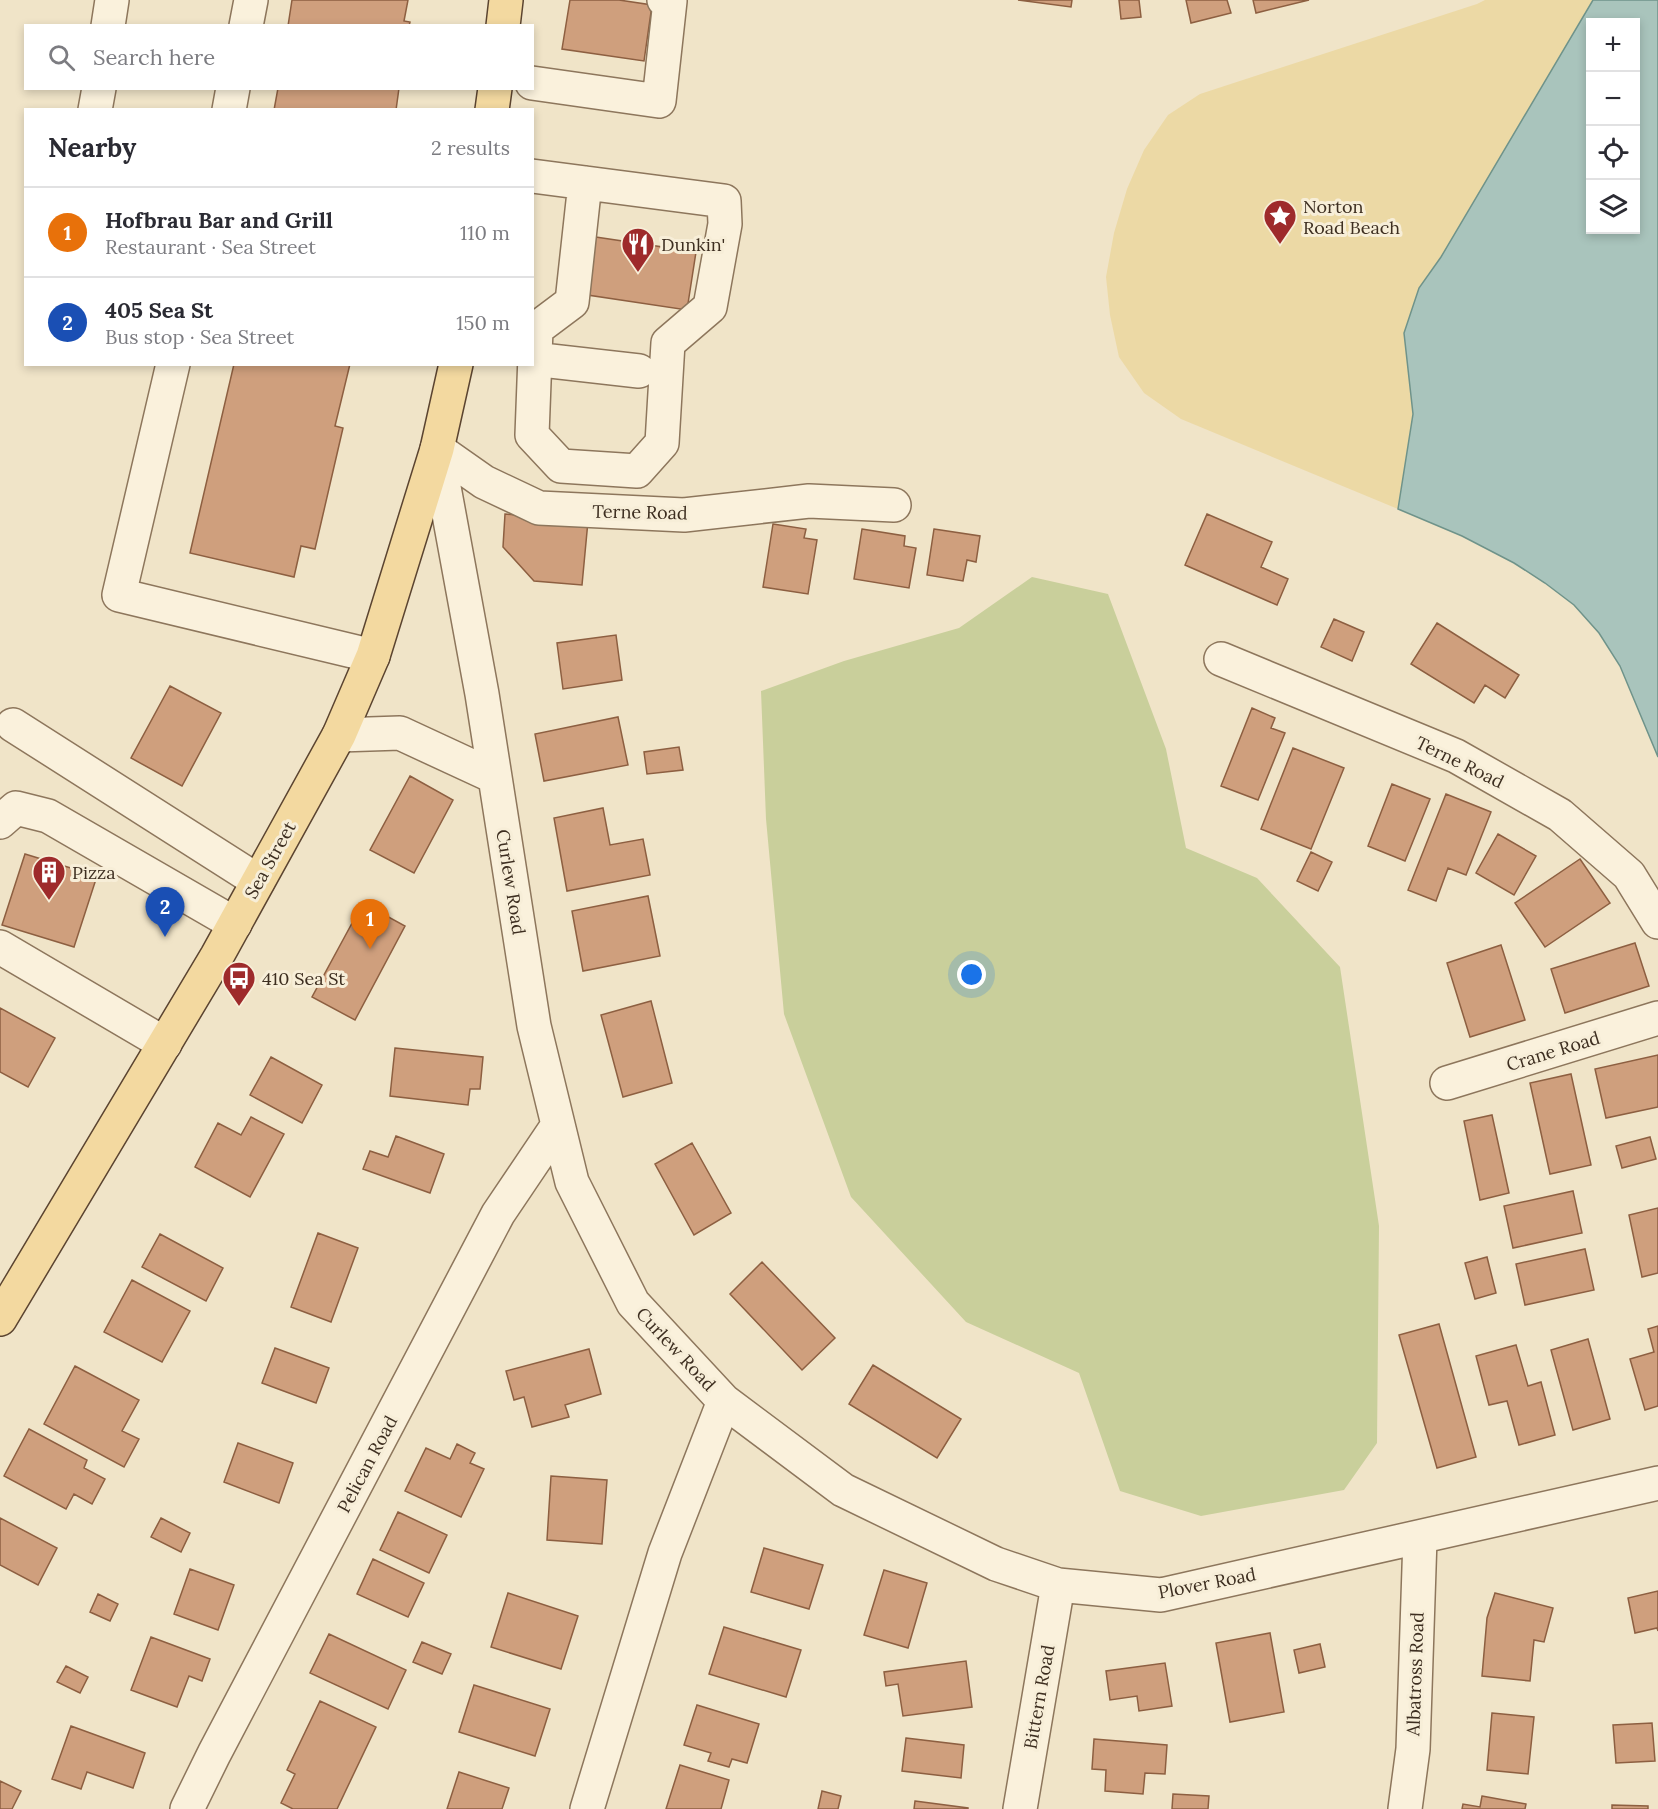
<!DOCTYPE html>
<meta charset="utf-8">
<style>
body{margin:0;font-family:Lora,serif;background:#f7f7f7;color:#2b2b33}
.controls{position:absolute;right:18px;top:18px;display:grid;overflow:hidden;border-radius:0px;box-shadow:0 3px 9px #0003}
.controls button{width:54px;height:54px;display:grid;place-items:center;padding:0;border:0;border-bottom:2px solid #e1e1e2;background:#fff;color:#2b2b33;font:30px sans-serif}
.you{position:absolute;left:972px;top:975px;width:21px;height:21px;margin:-15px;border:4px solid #fff;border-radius:50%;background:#1a73e8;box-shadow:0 0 0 9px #1a73e833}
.badge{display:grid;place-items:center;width:39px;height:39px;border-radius:50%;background:#ea580c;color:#fff;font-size:20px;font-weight:700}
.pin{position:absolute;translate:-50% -50px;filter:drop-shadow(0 2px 3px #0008)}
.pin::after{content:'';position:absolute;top:32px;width:21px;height:18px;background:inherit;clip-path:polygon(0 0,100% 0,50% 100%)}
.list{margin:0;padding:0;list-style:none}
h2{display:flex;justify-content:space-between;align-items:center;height:78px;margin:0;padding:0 24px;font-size:26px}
h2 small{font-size:20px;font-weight:400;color:#7c7c81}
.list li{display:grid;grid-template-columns:39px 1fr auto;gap:18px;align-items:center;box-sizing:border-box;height:90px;padding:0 24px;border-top:2px solid #e1e1e2}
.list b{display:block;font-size:22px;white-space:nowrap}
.list p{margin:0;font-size:20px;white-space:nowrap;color:#7c7c81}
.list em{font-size:20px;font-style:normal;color:#7c7c81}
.icon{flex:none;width:33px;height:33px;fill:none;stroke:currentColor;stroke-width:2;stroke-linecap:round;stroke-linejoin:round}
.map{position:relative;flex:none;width:1658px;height:1809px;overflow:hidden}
.search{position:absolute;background:#fff;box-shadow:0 3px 9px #0003;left:24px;top:24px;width:510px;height:66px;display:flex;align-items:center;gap:15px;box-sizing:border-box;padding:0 21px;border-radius:0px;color:#7c7c81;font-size:22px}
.panel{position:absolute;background:#fff;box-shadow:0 3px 9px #0003;left:24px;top:108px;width:510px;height:258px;border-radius:0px}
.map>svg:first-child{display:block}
.green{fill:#c9cf9b}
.sand{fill:#ecd9a5}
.water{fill:#a9c4bc;stroke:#6f938a;stroke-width:1.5;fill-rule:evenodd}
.building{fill:#cf9f7d;stroke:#8d5f41;stroke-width:1.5}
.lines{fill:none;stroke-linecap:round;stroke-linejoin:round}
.minor-casing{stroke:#8d765c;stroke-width:36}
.major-casing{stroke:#5b4430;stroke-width:36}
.minor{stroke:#faf1dc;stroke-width:33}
.major{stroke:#f3d9a0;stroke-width:33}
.labels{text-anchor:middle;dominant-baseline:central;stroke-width:6;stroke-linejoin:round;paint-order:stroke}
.poi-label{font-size:18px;fill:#3d2e20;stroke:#f7eed8;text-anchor:start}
.street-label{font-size:18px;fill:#3d2e20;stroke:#f7eed8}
</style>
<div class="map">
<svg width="1658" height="1809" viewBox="0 0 1658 1809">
<rect width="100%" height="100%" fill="#f0e4c8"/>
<path class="green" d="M1032 577 1108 594 1166 749 1186 848 1257 878 1340 967 1379 1226 1377 1443 1344 1490 1201 1516 1120 1491 1079 1373 966 1322 851 1197 784 1014 766 819 761 691 844 661 959 628Z"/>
<path class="sand" d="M1485 0H1593L1441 257 1419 288 1404 333 1413 414 1398 509 1181 419 1144 393 1119 357 1110 315 1106 277 1114 233 1127 189 1144 150 1168 115 1200 94 1477 4Z"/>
<path class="water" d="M1593 0H1658V757L1620 666 1599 633 1574 605 1545 583 1514 563 1462 536 1398 509 1413 414 1404 333 1419 288 1441 257ZM1590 22H1636V230H1590Z"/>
<path class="building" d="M292 0H408L404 21 410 22 409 26H288Z
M570 0H619L652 5 644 61 562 49Z
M1018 0H1072L1071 7Z
M1119 0H1139L1141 17 1121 19Z
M1186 0H1227L1231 13 1191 23Z
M1253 0H1309L1256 13Z
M278 88H399L396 110H274Z
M589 236 696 252 687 310 581 294Z
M234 364H350L335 426 343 428 315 549 301 546 294 577 190 553Z
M505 514 588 521 582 585 534 581 503 547Z
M1207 514 1272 542 1261 567 1288 579 1277 605 1185 565Z
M773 524 806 529 804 538 817 540 808 594 763 587Z
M862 529 905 536 904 546 916 548 909 588 854 579Z
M934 529 980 536 976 562 967 560 963 581 927 575Z
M1334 619 1364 632 1352 661 1321 647Z
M1437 623 1519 675 1505 698 1485 685 1474 703 1411 664Z
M616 635 622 680 563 689 557 643Z
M170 686 221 713 182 786 131 758Z
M1252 708 1275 718 1271 728 1285 733 1258 800 1221 786Z
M618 717 628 765 544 781 535 734Z
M679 747 683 770 647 774 644 752Z
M1293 748 1344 768 1311 849 1261 829Z
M410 776 453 800 414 873 370 850Z
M1392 784 1430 799 1405 861 1368 846Z
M1446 794 1491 812 1466 875 1448 868 1436 901 1408 890Z
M603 808 610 845 643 839 650 875 567 891 554 818Z
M1498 834 1536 856 1514 895 1476 873Z
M1311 852 1332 862 1318 891 1297 881Z
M25 854 97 876 74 947 2 925Z
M1580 859 1610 903 1545 947 1515 903Z
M648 896 660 956 583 971 572 911Z
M363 903 405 926 355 1020 312 997Z
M1635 943 1649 986 1565 1013 1551 969Z
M1501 945 1525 1020 1470 1037 1447 963Z
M651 1001 672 1083 623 1097 601 1015Z
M0 1008 55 1038 28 1087 0 1072Z
M395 1048 483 1057 480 1089H470L468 1105 390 1096Z
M1658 1055V1107L1606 1118 1595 1069Z
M271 1057 322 1085 302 1123 250 1095Z
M1571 1074 1591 1165 1550 1174 1530 1083Z
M1492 1115 1509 1193 1480 1200 1464 1121Z
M251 1117 284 1134 250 1197 195 1167 218 1123 241 1135Z
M396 1136 444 1154 430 1193 363 1169 370 1151 388 1157Z
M1650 1137 1656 1159 1622 1168 1616 1146Z
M692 1143 731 1213 694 1235 655 1164Z
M1573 1191 1582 1233 1513 1248 1504 1206Z
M1658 1208V1273L1642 1277 1629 1215Z
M318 1233 358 1248 331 1322 291 1307Z
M160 1234 223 1268 206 1301 142 1267Z
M1585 1249 1594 1290 1525 1305 1516 1264Z
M1487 1257 1496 1293 1475 1299 1465 1263Z
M762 1262 835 1338 802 1370 730 1294Z
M132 1280 190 1311 162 1362 104 1332Z
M1439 1324 1476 1457 1437 1468 1399 1335Z
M1658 1326V1406L1645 1410 1630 1359 1654 1352 1648 1329Z
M1588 1339 1610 1419 1573 1430 1551 1350Z
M1516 1345 1528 1386 1541 1382 1555 1435 1519 1445 1507 1401 1489 1405 1476 1356Z
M275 1348 329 1368 316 1403 262 1383Z
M589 1349 601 1394 565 1405 569 1417 532 1427 524 1397 514 1400 506 1371Z
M873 1365 961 1419 937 1458 849 1404Z
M75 1366 139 1400 122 1431 139 1439 124 1467 44 1424Z
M29 1429 87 1460 84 1468 105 1479 92 1504 74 1494 66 1509 4 1476Z
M238 1443 293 1463 279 1503 224 1482Z
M457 1444 475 1453 470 1463 484 1469 461 1517 405 1491 426 1448 450 1459Z
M551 1476 607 1480 602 1544 547 1540Z
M398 1512 447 1535 429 1573 380 1550Z
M0 1518 57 1548 38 1585 0 1565Z
M161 1518 190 1533 181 1552 151 1537Z
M764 1548 823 1565 809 1609 751 1592Z
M373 1559 424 1583 408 1617 357 1594Z
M190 1569 234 1585 218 1630 174 1614Z
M884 1570 927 1583 908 1648 864 1635Z
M1658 1591V1631L1657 1628 1635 1633 1628 1598Z
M508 1593 578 1616 561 1669 491 1647Z
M1495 1593 1553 1608 1544 1642 1534 1640 1530 1681 1482 1676 1487 1618Z
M98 1594 118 1604 110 1621 90 1612Z
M724 1627 801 1650 786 1697 709 1674Z
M1270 1633 1284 1712 1230 1722 1216 1643Z
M329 1634 406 1670 388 1709 310 1673Z
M151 1637 210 1659 202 1681 189 1676 177 1707 131 1690Z
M422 1642 451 1654 442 1674 413 1662Z
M1320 1644 1325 1667 1299 1673 1294 1650Z
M966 1661 972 1707 903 1716 898 1684 886 1686 884 1672Z
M1165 1663 1172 1706 1139 1711 1137 1696 1110 1700 1106 1671Z
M66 1666 88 1677 80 1693 57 1682Z
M474 1685 550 1709 535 1756 459 1732Z
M320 1701 376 1727 337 1809H293L281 1803 295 1774 287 1770Z
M697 1705 759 1724 747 1763 732 1759 729 1767 708 1761 711 1753 684 1745Z
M1492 1713 1534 1717 1528 1774 1487 1770Z
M1652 1723 1655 1761 1616 1763 1613 1725Z
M71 1726 145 1753 133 1788 87 1772 81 1789 52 1779Z
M906 1738 964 1745 961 1778 902 1771Z
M1094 1739 1167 1745 1165 1774 1145 1773 1143 1794 1105 1791 1106 1770 1092 1769Z
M680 1765 729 1780 721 1809H666Z
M459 1772 509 1788 502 1809H447Z
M0 1781 21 1791 12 1809H0Z
M822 1791 841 1796 838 1809H818Z
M1173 1794 1209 1796 1208 1809H1172Z
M1482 1796 1526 1804 1525 1809H1462L1463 1804 1480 1807Z
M915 1801 968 1808V1809H914Z
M1612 1805 1648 1806V1809H1612Z"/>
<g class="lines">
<defs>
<path id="minor" d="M108 26 112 0
M246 26 251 0
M532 83 659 101 670 1 664 0
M95 110 99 88
M229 110 233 88
M532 176 724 201 725 224 710 307 668 343 662 443 637 471 561 466 532 435 536 329
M532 328 536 329 572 302 585 183
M533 359 639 371
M173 364 119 595 373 656
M437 449 482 694 534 1026 572 1182 633 1303 724 1401 665 1553 587 1809
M437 449 484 482 539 508 684 515 809 501 894 505
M1221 659 1456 756 1560 815 1629 875 1658 922
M13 725 258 881
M339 735 400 733 495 777
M0 822 16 808 48 816 235 924
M0 947 165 1044
M1447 1083 1658 1018
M724 1401 843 1490 996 1564 1058 1585 1161 1595 1658 1483
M187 1809 214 1754 498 1214 558 1125
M1020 1809 1058 1585
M1405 1809 1413 1749 1420 1538"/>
<path id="major" d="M503 26 506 0
M492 110 495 88
M0 1319 217 956 339 735 373 656 437 449 456 364"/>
</defs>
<use href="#minor" class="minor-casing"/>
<use href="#major" class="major-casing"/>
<use href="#minor" class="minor"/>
<use href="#major" class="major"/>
</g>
<defs>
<symbol id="sight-pin" viewBox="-11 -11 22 30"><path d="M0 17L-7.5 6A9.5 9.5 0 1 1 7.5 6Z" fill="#9e2a2b" stroke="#f7eed8"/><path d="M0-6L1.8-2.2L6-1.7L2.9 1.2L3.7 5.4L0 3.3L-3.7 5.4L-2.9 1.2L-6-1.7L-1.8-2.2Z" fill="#fff"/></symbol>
<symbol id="restaurant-pin" viewBox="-11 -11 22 30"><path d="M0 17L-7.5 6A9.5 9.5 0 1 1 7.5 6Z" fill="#9e2a2b" stroke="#f7eed8"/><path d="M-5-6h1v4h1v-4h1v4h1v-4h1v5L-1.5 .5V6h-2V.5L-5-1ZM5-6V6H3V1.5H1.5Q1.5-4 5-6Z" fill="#fff"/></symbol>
<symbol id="building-pin" viewBox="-11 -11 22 30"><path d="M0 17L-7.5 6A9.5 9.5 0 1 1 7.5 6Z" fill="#9e2a2b" stroke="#f7eed8"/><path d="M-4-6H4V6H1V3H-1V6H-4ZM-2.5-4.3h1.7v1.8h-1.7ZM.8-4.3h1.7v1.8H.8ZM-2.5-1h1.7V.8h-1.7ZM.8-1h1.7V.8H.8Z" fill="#fff"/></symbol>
<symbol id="bus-pin" viewBox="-11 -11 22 30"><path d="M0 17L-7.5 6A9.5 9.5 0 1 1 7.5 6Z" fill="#9e2a2b" stroke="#f7eed8"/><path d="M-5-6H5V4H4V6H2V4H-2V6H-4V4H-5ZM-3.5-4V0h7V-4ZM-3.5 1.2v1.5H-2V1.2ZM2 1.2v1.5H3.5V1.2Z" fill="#fff"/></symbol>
</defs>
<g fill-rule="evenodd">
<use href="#sight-pin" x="1261" y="197" width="38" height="52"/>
<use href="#restaurant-pin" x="619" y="225" width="38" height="52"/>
<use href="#building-pin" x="30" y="853" width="38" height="52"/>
<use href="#bus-pin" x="220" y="959" width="38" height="52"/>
</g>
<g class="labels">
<g class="poi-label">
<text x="1303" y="206">Norton<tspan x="1303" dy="21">Road Beach</tspan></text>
<text x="661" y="244">Dunkin'</text>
<text x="72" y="872">Pizza</text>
<text x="262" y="978">410 Sea St</text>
</g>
<g class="street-label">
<text transform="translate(640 512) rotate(1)">Terne Road</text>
<text transform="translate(1460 762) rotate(26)">Terne Road</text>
<text transform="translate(270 860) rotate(-61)">Sea Street</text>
<text transform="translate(511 882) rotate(81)">Curlew Road</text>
<text transform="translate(1553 1051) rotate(-17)">Crane Road</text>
<text transform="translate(676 1349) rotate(47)">Curlew Road</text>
<text transform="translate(367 1464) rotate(-62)">Pelican Road</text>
<text transform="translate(1207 1583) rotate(-11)">Plover Road</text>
<text transform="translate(1415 1674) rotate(-88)">Albatross Road</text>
<text transform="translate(1039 1697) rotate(-80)">Bittern Road</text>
</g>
</g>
</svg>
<div class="controls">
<button>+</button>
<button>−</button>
<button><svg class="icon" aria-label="locate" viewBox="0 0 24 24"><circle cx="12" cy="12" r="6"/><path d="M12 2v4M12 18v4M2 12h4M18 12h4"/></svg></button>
<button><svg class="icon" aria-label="layers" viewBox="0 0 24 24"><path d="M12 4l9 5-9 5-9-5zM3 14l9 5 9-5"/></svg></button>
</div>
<div class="you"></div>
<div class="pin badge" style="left:370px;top:949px;background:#e8710a">1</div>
<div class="pin badge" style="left:165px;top:937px;background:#1a4fb4">2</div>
<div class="search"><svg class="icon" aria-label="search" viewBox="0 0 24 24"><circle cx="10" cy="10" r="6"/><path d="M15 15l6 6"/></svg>Search here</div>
<section class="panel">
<h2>Nearby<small>2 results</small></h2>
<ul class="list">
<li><span class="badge" style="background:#e8710a">1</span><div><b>Hofbrau Bar and Grill</b><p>Restaurant · Sea Street</p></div><em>110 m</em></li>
<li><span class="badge" style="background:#1a4fb4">2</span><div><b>405 Sea St</b><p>Bus stop · Sea Street</p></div><em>150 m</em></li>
</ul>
</section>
</div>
